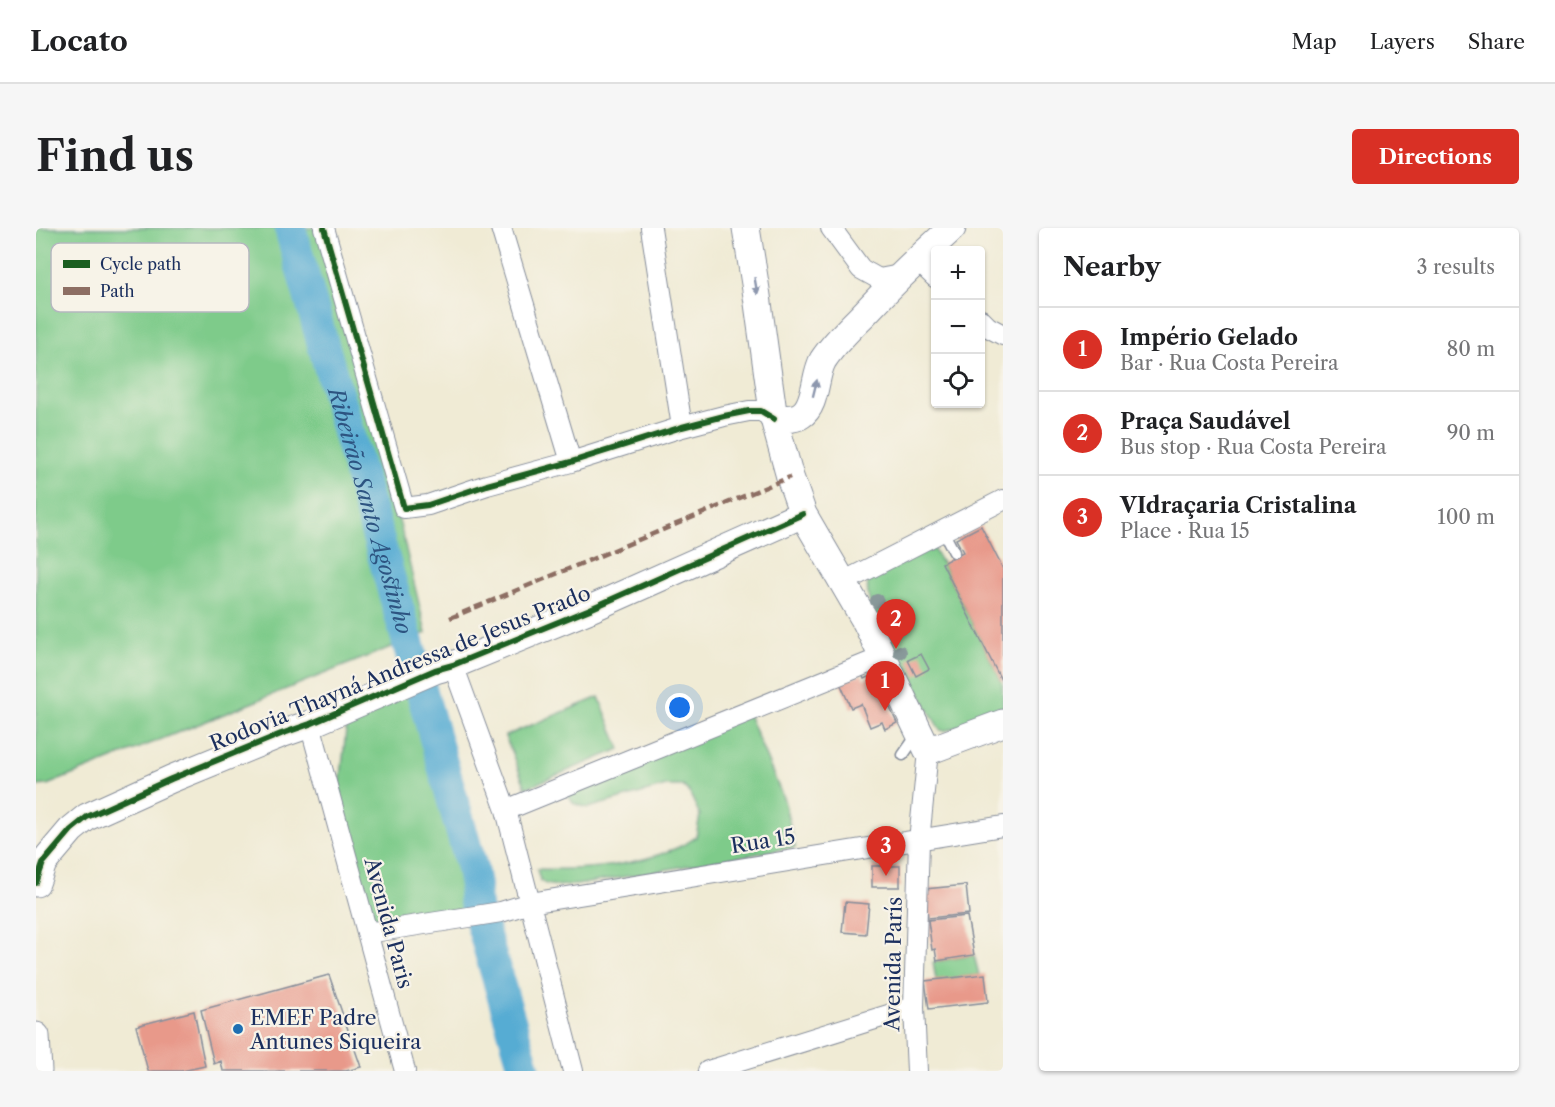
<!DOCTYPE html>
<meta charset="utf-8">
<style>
body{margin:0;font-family:"Libre Caslon Text",serif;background:#f6f6f6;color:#202124}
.controls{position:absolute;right:18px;top:18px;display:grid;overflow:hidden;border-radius:6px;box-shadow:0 2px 4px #0004}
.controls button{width:54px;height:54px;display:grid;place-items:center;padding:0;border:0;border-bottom:2px solid #e0e0e0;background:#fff;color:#202124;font:30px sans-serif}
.you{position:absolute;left:644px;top:480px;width:21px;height:21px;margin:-15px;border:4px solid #fff;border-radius:50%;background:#1a73e8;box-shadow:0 0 0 9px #1a73e833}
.badge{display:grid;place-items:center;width:39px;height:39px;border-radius:50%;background:#d93025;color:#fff;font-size:20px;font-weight:700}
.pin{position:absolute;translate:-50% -50px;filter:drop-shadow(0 2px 3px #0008)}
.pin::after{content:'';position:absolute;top:32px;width:21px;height:18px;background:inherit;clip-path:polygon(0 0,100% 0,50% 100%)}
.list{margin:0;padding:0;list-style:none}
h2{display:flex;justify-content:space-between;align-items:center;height:78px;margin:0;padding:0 24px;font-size:26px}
h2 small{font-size:20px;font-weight:400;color:#757577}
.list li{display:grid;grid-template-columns:39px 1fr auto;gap:18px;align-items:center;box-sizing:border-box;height:84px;padding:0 24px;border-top:2px solid #e0e0e0}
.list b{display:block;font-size:22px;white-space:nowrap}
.list p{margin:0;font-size:20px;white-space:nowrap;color:#757577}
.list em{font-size:20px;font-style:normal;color:#757577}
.icon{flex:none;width:33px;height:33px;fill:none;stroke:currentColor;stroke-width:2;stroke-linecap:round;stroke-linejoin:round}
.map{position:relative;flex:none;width:967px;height:843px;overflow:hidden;border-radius:6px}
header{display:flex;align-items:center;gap:36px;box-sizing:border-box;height:84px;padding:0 30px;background:#fff;border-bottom:2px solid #e0e0e0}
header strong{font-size:28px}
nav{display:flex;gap:33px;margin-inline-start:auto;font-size:21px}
.intro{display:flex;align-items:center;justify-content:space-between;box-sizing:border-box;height:144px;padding:0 36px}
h1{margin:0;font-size:42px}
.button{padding:15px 27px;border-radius:6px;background:#d93025;color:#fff;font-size:21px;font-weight:700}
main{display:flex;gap:36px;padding:0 36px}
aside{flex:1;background:#fff;border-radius:6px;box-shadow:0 2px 4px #0004}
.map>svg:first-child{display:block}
.green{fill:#7ecb8a;stroke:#4c7d74;stroke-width:1.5}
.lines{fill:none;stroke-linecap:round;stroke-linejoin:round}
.river{stroke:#56acd3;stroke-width:32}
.building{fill:#e8998a}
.lane-casing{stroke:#868d9a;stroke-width:13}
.street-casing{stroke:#868d9a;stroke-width:22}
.secondary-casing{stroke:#868d9a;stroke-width:29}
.lane{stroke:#fff;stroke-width:10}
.street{stroke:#fff;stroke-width:20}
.secondary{stroke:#fff;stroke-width:27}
.quiet{stroke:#8d6e63;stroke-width:4.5;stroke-dasharray:9 4.5;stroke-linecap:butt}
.cycleway-casing{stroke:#f7f3e8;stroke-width:10}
.cycleway{stroke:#1b5e20;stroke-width:6}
.tree{fill:#89999a}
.oneway{fill:#8d97ae}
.poi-dot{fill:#1f6fb2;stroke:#f7f3e8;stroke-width:2}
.labels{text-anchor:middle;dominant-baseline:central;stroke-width:4.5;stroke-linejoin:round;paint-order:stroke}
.street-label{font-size:21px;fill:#1b2f5e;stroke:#f7f3e8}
.poi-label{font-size:21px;fill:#1b2f5e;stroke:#f7f3e8;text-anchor:start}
.water-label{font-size:22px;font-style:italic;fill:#2d5481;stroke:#f7f3e8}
.key{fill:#f7f3e8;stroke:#b5b8bf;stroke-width:1.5}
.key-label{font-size:16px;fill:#1b2f5e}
</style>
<header>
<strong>Locato</strong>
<nav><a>Map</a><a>Layers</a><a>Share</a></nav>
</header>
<div class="intro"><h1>Find us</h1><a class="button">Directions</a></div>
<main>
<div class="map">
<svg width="967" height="843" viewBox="0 0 967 843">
<rect width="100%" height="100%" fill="#f7f3e8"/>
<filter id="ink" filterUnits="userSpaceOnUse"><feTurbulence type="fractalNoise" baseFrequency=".0167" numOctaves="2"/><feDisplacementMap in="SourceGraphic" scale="12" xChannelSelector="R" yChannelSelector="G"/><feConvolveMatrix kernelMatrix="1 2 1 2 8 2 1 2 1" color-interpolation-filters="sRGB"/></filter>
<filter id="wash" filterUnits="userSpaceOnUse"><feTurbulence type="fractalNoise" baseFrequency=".008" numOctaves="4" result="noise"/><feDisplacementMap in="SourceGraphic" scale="24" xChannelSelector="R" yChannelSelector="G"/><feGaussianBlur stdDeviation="1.35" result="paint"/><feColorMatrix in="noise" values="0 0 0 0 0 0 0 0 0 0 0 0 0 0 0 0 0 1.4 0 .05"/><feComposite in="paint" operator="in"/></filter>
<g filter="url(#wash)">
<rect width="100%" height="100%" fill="#f0ebd5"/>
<path class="green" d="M0 0H283L325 133 390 405 11 557 0 558Z
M894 315 906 335 966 454 967 481 947 491 908 503 904 502 842 391C833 375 829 365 833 347Z
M384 457 436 640C438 653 437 666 441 678L419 684 351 689 335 688 304 574V558L310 502 313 494Z
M563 469 584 521 490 560 469 508Z
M711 484 748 572 759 619 541 657C531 657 515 660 506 654 503 652 502 645 501 641 544 642 581 640 622 627 638 621 646 619 660 609L664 587 653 564 647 558H630L552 580 537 575 527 559Z
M938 727 943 747 900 752 897 734Z"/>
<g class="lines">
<path class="river" id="s1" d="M254 0 436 640 439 658 438 670 489 843"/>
</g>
<g id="blocks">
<path class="building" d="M945 298 967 341V456L906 335 927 324 920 311Z
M885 426 893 441 880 448 872 432Z
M826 446 828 451 838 446 861 495 849 501 846 494 834 499 825 476 815 480 804 455Z
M836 638H864V659H836Z
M930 657 933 686 892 690 889 661Z
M809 674 833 676 830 706 806 704Z
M931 688 938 727 901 733 899 721 896 722 892 692Z
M949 746 952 774 893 781 889 753Z
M293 747 325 839 310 843H187L185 833 178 836 165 782Z
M158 783 169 838 146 843H112L100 798Z"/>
</g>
</g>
<g filter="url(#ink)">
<use href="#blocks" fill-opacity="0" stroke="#868d9a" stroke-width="1.5"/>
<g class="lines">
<defs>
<path id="lane" d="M907 303 918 324
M867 527 881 507"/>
<path id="street" d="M288 0 368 280 392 277 451 257 535 234 646 199 688 188 713 183H725L738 191
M465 0 535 234
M615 0 646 199
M795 0 825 41 843 51 864 47
M881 32 900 50
M945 92 952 99 967 107
M807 354 967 272
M417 437 470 582 537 843
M274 496 369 843
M470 582 847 429
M331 705 465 684 494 675 967 598
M672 843 878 779
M881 843 878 779 883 613 892 523"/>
<path id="secondary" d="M710 0 721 68 738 191 754 249 767 286 830 394 892 523 967 495
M738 191C746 190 758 192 765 187 781 177 778 147 787 132 798 115 813 101 827 87 855 57 885 28 916 0
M0 655 7 635 35 602 51 589 135 551 245 506 274 496 399 442 417 437 554 381 767 286
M0 808 2 843"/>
</defs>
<use href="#lane" class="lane-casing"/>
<use href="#street" class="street-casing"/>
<use href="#secondary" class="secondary-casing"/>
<use href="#lane" class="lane"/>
<use href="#street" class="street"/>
<use href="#secondary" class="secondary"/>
<path class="quiet" d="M414 390 754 249"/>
<defs>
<path id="cycleway" d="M288 0 368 280 392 277 451 257 535 234 646 199 688 188 713 183H725L738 191
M0 655 7 635 35 602 51 589 135 551 245 506 274 496 399 442 417 437 554 381 767 286"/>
</defs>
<use href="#cycleway" class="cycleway-casing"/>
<use href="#cycleway" class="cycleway"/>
</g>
<g class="tree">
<circle cx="841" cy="373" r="7"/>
<circle cx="864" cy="424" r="7"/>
</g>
<defs><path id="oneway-solid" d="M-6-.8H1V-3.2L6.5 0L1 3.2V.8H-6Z" transform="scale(1.5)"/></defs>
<g class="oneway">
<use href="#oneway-solid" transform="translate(720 58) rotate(80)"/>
<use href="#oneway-solid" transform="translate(779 160) rotate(-76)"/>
</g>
</g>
<circle class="poi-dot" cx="202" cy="801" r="6"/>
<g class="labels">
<g class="street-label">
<text transform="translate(364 440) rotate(-22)">Rodovia Thayná Andressa de Jesus Prado</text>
<text transform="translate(727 613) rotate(-9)">Rua 15</text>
<text transform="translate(353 695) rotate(75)">Avenida Paris</text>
<text transform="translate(857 736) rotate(-89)">Avenida París</text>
</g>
<g class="poi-label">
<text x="214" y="789">EMEF Padre<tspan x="214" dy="24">Antunes Siqueira</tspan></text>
</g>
<g class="water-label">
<text stroke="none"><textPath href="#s1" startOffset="294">Ribeirão Santo Agostinho</textPath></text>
</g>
</g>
<rect x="15" y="15" width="198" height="69" rx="9" class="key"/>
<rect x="27" y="32" width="27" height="8" fill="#1b5e20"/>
<rect x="27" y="59" width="27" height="8" fill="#8d6e63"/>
<g class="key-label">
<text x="64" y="42">Cycle path</text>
<text x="64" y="69">Path</text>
</g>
</svg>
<div class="controls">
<button>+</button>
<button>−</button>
<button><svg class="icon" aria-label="locate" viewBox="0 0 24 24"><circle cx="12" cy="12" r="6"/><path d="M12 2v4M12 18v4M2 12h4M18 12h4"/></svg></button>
</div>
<div class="you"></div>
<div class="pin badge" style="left:849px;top:483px">1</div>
<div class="pin badge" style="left:860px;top:421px">2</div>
<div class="pin badge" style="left:850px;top:648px">3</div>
</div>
<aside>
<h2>Nearby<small>3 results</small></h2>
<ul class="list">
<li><span class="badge">1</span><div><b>Império Gelado</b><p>Bar · Rua Costa Pereira</p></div><em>80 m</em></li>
<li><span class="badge">2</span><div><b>Praça Saudável</b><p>Bus stop · Rua Costa Pereira</p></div><em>90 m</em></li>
<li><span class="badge">3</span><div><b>VIdraçaria Cristalina</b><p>Place · Rua 15</p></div><em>100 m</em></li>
</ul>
</aside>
</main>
